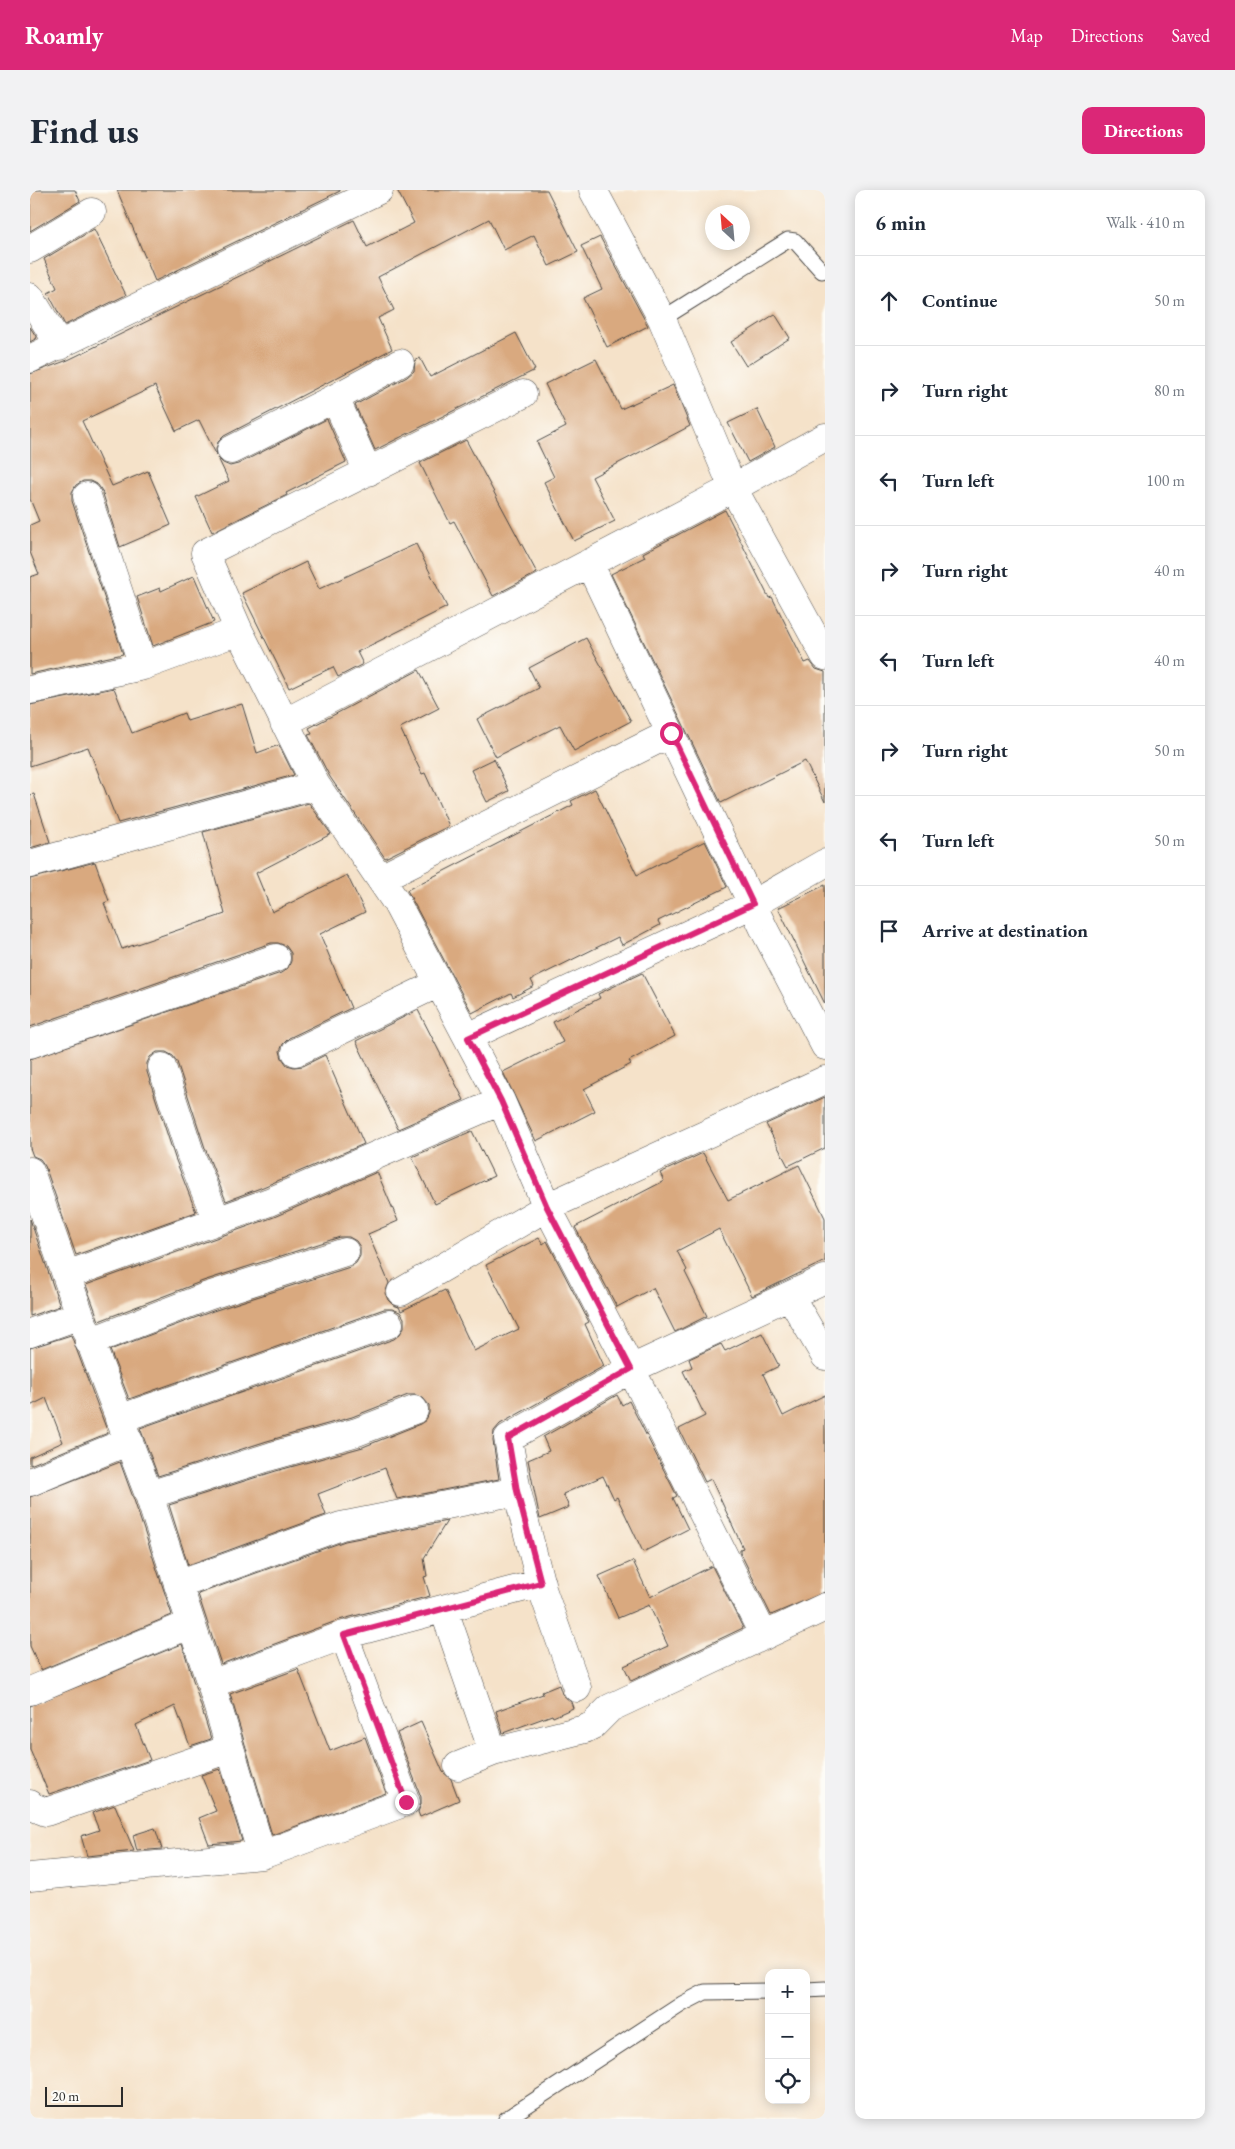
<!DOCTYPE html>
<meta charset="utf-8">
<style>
body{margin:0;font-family:"EB Garamond",serif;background:#f2f2f3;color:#1f2937}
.controls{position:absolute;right:15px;bottom:15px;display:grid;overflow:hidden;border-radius:10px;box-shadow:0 2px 12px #0003}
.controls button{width:45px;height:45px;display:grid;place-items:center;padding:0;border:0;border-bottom:1px solid #e0e1e3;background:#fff;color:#1f2937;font:25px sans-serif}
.compass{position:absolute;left:675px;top:15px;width:45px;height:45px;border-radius:50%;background:#fff;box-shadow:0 2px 12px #0003;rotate:334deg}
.scale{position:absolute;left:15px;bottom:12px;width:78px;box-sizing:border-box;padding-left:5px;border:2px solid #2b2b2b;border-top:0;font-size:14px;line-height:18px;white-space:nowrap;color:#2b2b2b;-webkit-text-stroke:4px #fdfcf7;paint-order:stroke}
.stop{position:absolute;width:15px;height:15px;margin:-11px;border:4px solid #db2777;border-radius:50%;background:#fff}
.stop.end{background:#db2777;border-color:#fff;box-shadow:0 1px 5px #0008}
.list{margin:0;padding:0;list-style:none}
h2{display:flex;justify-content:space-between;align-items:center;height:65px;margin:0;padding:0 20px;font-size:21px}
h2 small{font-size:16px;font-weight:400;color:#747a83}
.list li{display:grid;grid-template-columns:32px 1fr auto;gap:15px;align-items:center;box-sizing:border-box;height:90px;padding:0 20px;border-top:1px solid #e0e1e3}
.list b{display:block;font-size:19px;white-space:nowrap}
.list em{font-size:16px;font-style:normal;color:#747a83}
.icon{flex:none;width:28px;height:28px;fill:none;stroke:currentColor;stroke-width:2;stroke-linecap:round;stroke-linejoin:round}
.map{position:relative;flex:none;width:795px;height:1929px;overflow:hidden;border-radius:10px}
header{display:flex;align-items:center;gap:30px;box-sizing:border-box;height:70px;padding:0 25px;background:#db2777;color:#fff}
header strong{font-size:24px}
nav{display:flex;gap:28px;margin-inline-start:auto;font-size:18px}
.intro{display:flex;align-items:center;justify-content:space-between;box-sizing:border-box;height:120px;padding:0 30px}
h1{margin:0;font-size:35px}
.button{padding:12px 22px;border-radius:10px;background:#db2777;color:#fff;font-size:18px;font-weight:700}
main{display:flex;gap:30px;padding:0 30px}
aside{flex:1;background:#fff;border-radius:10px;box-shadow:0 2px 12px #0003}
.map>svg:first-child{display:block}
.building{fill:#d9a97f}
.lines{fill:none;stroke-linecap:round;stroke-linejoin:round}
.service-casing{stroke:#494643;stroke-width:17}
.minor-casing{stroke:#494643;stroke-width:29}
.service{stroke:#fff;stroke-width:15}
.minor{stroke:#fff;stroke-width:28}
.route{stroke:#db2777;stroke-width:6}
</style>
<header>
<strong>Roamly</strong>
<nav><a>Map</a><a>Directions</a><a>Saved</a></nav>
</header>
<div class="intro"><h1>Find us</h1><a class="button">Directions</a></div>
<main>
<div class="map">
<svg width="795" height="1929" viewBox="0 0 795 1929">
<rect width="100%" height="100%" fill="#fdfcf7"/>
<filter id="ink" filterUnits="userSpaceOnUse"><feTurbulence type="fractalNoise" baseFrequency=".02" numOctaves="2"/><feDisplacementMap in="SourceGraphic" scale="10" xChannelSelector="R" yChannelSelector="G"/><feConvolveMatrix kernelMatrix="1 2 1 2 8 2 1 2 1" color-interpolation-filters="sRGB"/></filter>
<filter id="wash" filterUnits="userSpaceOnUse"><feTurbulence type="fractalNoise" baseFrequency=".0096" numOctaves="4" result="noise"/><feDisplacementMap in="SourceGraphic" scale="20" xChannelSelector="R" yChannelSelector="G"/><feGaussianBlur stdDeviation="1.12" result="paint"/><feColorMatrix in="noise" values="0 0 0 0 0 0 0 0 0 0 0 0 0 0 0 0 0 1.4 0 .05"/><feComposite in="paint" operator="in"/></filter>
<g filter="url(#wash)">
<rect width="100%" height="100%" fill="#f5e2c9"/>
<g id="blocks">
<path class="building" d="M0 0H45L50 11 0 41Z
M87 0H310V1L125 91Z
M367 0H517L548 62 519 76 504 45 474 60 459 29 348 87 364 120 348 128 362 159 194 246 188 252 186 259 187 266 169 230 146 241 125 196 52 231 82 296 118 281 141 335 90 357 72 301 68 295 60 291H53L46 295 42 302V311L93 464 0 484V387L9 384 0 362V335L9 331 0 309V184L38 170 324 30 337 57 384 33Z
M64 39 96 105 35 135 18 103 27 98 14 69Z
M570 47 618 136 577 157 553 108 572 99 551 56Z
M745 124 760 148 716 176 701 152Z
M0 137 7 148 0 152Z
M486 143 505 180 345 260 325 215 377 187 384 181 385 171 390 168 400 187Z
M566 169 591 219 643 195 660 236 562 287 585 331 544 351 514 292 524 287 507 252 536 237 515 194Z
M727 219 745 257 718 272 698 233Z
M297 229 316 272 276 292V293L256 303 257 305 182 342 166 307 199 291 188 268 193 273 200 276 208 274Z
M436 250 507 383 463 406 424 331 420 333 390 273Z
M695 320 739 408 742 407 775 473 780 471 786 479 795 482V612L775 571 691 613 581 384 615 367 613 363Z
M386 354 417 417 327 462 333 474 308 487 303 477 259 498 212 403 276 372 289 399Z
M164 386 184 432 123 456 107 407 130 398 131 401Z
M556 448 601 531 544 561 530 535 466 567 447 529 509 498 499 478Z
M389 480 409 518 370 538 392 584 395 583 419 636 355 668 300 587 278 545 282 544 279 538Z
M84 498 102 543 154 523 157 531 212 514 227 563 249 555 264 585 88 633 58 557 0 576V515Z
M464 569 479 601 457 612 441 580Z
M565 599 607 685 675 651 697 697 628 731 630 735 592 755 588 747 501 790 504 796 483 807 481 803 442 823 377 700 543 615 541 611Z
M4 604 20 652 0 658V605Z
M279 613 301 644 226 683 242 722 317 685 335 722 290 744 321 818 259 848 253 854 250 861 252 868 257 875 264 877 273 876 295 865 334 954 233 997 196 1011 175 958 147 872 143 866 136 862H127L120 867 117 873V882L145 968 166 1022 46 1065 15 976 10 969 3 966 0 958V869L251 783 258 778 261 771V763L256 756 248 753H241L0 837V689L65 672 79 711 74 713 92 759 195 724 173 642Z
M795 695V814L748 718Z
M612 783 645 846 599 871 601 874 554 899 565 921 506 951 473 882 533 852 523 832 570 808 568 804Z
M388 820 434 910 368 939 326 851Z
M795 907V958L758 976 736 934Z
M442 941 464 986 405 1014 382 967Z
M673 963 698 1010 769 975 795 1028V1071L722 1106 689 1039 647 1061 657 1080 655 1082 677 1126 645 1142 623 1098 587 1117 545 1037 634 991 630 983Z
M347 982 368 1031 338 1044 359 1093 355 1103 358 1110 363 1115 369 1117 371 1121 415 1100 444 1161 468 1149 489 1139 456 1075 509 1048 513 1054 517 1051 559 1132 555 1134 574 1176 470 1234 464 1241 463 1251 469 1289 367 1309 355 1278 288 1304 296 1325 158 1375 139 1315 246 1281 333 1257 390 1234 396 1230 399 1223V1215L393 1208 386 1205H378L322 1227 237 1251 128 1286 110 1238 364 1149 370 1144 374 1137V1128L370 1122 362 1119H354L99 1209 80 1160 183 1121 320 1077 326 1073 330 1066V1057L326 1051 319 1047H310L173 1091 69 1131 56 1095 244 1027Z
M0 1029 30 1116 0 1126Z
M732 1143 749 1176 733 1184 753 1226 795 1205V1402L741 1425 710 1362V1359L713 1358 681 1289 675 1292 649 1239 675 1226 653 1181 662 1177 659 1169 691 1154 695 1161Z
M41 1145 78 1243 0 1275V1267L33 1252 16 1208 0 1216V1158Z
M587 1205 592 1215 599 1211 647 1306 643 1308 658 1339 613 1362 587 1307 584 1309 573 1286 533 1304 539 1317 510 1329 498 1270 519 1261 513 1247Z
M90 1272 104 1310 142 1425 11 1480 0 1456V1307Z
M417 1331 394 1368 397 1386 394 1387 400 1406 309 1430 191 1474 168 1404 315 1351Z
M603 1371 620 1407 682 1376 713 1438 601 1491 594 1476 638 1456 619 1415 588 1428 569 1386Z
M152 1454 181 1549 160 1556 145 1516 106 1535 120 1570 19 1604 0 1560V1516Z
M268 1479 300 1561 335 1547 356 1603 242 1645 200 1504Z
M529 1495 532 1504 541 1512 543 1518 523 1527 522 1525 473 1543 466 1521 513 1504 512 1502Z
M391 1532 413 1582 421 1589 429 1610 390 1627 388 1622 391 1614V1607L367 1543Z
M190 1579 212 1651 179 1654 169 1628 186 1621 171 1585Z
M85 1615 104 1661 57 1666 51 1646 69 1640 62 1623Z
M125 1638 132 1659 107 1661 103 1645Z"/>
</g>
</g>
<g filter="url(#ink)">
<use href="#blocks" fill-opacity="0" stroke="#494643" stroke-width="1"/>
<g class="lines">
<defs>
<path id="service" d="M632 129 758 50 765 51 792 81
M776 1800 795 1799
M476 1929 652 1814 675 1802 739 1801"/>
<path id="minor" d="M563 0 632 129 703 298 795 466
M0 59 62 22
M0 107 30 156
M0 169 349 0
M493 204 175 363 209 441 286 595 366 712 471 911 517 1017 601 1179 734 1446
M305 208 370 173
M201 260 305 208 338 282
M57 306 113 476
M559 373 735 741 795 856
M0 500 113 476 209 441
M254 533 703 298 795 247
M0 674 286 595
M351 688 641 543
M438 847 723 714 795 673
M0 854 246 768
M266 862 409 793
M132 877 160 963 187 1031
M0 981 50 1125 119 1305 181 1494 232 1665
M37 1085 239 1012 471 911
M371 1102 517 1017 795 890
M760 1106 795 1166
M0 1143 50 1125
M59 1152 178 1106 315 1062
M89 1229 359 1134
M0 1292 99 1251
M487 1301 512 1399 547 1498
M119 1305 242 1266 327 1242 384 1220
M148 1395 311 1336 487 1301 478 1248 601 1179 795 1089
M414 1420 463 1562
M314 1445 511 1393
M0 1501 160 1434
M428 1576 463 1562 555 1539 563 1535 580 1518 795 1417
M0 1614 1 1616 16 1622 199 1559
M0 1687 232 1665 376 1612 314 1445 181 1494"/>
</defs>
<use href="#service" class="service-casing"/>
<use href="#minor" class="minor-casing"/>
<use href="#service" class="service"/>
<use href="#minor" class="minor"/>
</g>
</g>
<g class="lines" filter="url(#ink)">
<path class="route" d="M376 1612 314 1445 511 1393 487 1301 478 1248 601 1179 517 1017 471 911 438 848 723 714 641 543"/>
</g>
</svg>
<div class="controls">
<button>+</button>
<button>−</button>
<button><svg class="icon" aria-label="locate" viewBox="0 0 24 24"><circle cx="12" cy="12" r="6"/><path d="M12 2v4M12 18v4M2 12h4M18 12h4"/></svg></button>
</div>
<svg class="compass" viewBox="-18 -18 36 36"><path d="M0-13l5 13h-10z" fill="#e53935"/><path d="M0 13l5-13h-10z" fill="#747a83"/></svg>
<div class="scale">20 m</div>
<div class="stop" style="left:641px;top:543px"></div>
<div class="stop end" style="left:376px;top:1612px"></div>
</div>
<aside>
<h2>6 min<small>Walk · 410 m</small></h2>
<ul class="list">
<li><svg class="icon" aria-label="ahead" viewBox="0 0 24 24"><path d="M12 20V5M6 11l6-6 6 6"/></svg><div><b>Continue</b></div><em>50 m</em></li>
<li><svg class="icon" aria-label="right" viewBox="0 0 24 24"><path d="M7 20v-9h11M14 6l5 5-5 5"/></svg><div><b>Turn right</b></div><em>80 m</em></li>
<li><svg class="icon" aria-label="left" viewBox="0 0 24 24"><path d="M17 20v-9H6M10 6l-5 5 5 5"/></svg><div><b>Turn left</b></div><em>100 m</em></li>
<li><svg class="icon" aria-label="right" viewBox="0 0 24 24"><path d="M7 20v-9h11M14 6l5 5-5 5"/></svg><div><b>Turn right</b></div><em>40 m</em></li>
<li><svg class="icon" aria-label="left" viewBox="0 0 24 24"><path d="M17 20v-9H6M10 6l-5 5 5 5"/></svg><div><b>Turn left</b></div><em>40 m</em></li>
<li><svg class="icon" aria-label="right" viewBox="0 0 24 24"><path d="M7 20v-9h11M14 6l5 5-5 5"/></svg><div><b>Turn right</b></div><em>50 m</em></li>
<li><svg class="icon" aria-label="left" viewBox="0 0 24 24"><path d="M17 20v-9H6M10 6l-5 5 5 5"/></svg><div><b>Turn left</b></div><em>50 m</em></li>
<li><svg class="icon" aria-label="arrive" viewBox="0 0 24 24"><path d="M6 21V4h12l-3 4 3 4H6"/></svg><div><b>Arrive at destination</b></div></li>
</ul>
</aside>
</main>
